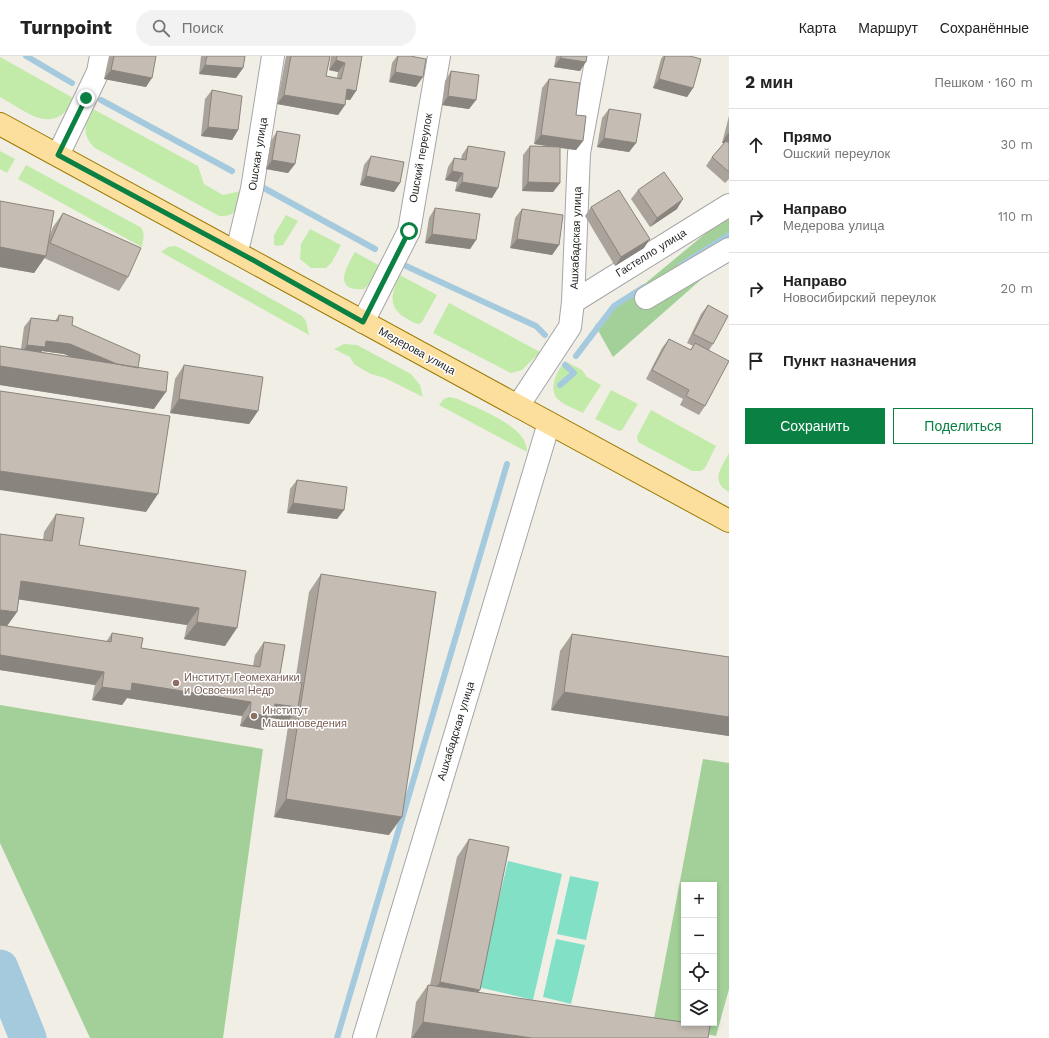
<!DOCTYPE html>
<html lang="ru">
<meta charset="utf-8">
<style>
body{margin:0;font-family:"Work Sans",sans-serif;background:#f2f2f2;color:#222}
.controls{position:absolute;right:12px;bottom:12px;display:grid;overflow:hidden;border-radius:0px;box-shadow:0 2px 6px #0003}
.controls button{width:36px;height:36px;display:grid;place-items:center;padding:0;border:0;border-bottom:1px solid #e0e0e0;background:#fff;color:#222;font:20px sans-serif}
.stop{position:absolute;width:12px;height:12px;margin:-9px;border:3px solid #0b8043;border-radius:50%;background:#fff}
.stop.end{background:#0b8043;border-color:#fff;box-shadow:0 1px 4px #0008}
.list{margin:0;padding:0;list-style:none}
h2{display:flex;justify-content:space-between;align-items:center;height:52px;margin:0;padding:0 16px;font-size:17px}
h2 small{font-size:13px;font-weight:400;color:#767676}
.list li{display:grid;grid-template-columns:26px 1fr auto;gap:12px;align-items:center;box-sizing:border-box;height:72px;padding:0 16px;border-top:1px solid #e0e0e0}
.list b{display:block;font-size:15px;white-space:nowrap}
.list p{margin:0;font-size:13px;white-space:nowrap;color:#767676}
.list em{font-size:13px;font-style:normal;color:#767676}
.actions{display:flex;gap:8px;padding:12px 16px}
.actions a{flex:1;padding:9px 0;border:1px solid #0b8043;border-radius:0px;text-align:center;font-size:14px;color:#0b8043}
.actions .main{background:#0b8043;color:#fff}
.icon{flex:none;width:22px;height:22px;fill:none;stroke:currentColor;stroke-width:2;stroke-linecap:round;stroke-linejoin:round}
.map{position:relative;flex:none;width:729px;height:982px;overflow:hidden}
header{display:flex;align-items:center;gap:24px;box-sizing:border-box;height:56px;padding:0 20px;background:#fff;border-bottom:1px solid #e0e0e0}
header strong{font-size:19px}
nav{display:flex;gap:22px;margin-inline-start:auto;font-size:14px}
.search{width:280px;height:36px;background:#f2f2f2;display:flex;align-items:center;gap:10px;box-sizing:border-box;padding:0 14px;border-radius:22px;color:#767676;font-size:15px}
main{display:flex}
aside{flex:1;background:#fff}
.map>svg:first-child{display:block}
.grass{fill:#c2ebaa}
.forest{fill:#a3d099;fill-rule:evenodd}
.pitch{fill:#82e0c7}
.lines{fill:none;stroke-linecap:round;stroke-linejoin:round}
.stream{stroke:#a5cade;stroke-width:6}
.river{stroke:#a5cade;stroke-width:37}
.minor-casing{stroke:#a6a6a6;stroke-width:24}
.major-casing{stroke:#9a7a00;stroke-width:24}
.minor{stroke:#fff;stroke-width:22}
.major{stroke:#fddf9d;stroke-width:22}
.wall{fill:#a9a39b;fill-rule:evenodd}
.shaded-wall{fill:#8a847e}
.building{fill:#c5bdb4;stroke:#8a847e}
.route{stroke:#0b8043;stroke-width:5}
.education-dot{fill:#8d6e63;stroke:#fff;stroke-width:1.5}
.labels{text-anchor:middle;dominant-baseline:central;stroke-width:3;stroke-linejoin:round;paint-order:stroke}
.street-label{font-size:11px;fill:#1f1f1f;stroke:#fff}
.education-label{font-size:11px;fill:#785e54;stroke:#fff;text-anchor:start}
</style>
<header>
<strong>Turnpoint</strong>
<div class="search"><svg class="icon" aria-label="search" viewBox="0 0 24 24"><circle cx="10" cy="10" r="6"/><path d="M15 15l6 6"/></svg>Поиск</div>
<nav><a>Карта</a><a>Маршрут</a><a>Сохранённые</a></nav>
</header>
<main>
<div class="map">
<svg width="729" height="982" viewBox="0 0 729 982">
<rect width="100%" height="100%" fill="#f0eee5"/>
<path class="grass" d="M0 1 75 43C53 81 29 57 0 41Z
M93 53 198 110 204 128 223 139 241 135C237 150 239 161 219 160L95 92C81 78 84 69 93 53Z
M0 95 15 103 7 117 0 113Z
M26 109 140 171C146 176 143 184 142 191L18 123Z
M286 159 298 165 283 189 276 190 274 188V179Z
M310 173 341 189 332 206 326 212H311L300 203 301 188Z
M175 190 180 192 302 260 306 265 309 279 161 196 168 191Z
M355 196 380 210 373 224 364 233C332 236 346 211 355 196Z
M400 219 437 239 422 266 419 268C413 267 409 264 404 261 387 250 392 235 400 219Z
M449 247 540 296 522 314 511 317 433 277Z
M344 288 357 289 411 318 420 329 423 341 385 322 371 318 362 313 354 308 350 301 334 293Z
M565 305 582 314 587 321 601 329 583 357C576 353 566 350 560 345 546 335 557 315 565 305Z
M611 334 638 348 622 374 619 375 595 363Z
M449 341 458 343C478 353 528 370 527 396L439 349 444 343Z
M651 354 716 390 705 412 701 415H692L638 386 637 380Z
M729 397V436C710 426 721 412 729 397Z"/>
<path class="forest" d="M729 158V199L613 301 595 269Z
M0 649 263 693 223 982H90L0 787Z
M703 703 729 707V933L716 980 653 968ZM684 829H714V967H684Z"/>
<path class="pitch" d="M508 805 562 818 533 944 478 931Z
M570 820 599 826 586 884 557 878Z
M556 883 585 889 571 948 543 941Z"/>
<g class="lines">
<path class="stream" d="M26 0 72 27
M101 44 232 115
M262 131 375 193
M681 209 729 179
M406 210 536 270 545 279
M576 300 614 250 644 231
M560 329 574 317 565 309
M337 982 507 408"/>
<path class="river" d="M0 912 28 982"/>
<defs>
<path id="minor" d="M58 99 98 16 101 0
M237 195 252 133 273 0
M646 242 729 193
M573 246 729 149
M363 266 409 175 439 0
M518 350 570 271 573 246 579 97 597 0
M364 982 549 367"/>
<path id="major" d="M0 68 729 465"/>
</defs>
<use href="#minor" class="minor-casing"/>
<use href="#major" class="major-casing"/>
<use href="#minor" class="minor"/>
<use href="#major" class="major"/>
</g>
<path class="wall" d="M109 0H156L146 31 104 23Z
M201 0H245L243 12 236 22 199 18Z
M286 0H330L326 20 337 22 338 16 329 14 331 0H362L356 35 350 44 345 43V49L338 59 277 48Z
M397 0H410L416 31 389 26 392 7Z
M556 0H587L580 15 554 11Z
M663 0H690L693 32 687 41 653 32 661 3Z
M451 15 476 44 469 53 442 49 445 25Z
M549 23 576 59 583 85 576 94 560 92V127L553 136 522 135 523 99 530 90 553 91 534 88 542 32Z
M212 34 238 74 232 84 201 80 205 43Z
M609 53 636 87 629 96 597 91 602 62Z
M729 60V123L725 127 706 110 712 101 724 87H722Z
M277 75 295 108 288 117 266 113 271 85Z
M468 90 492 142 455 135 457 126 445 124 448 111 454 102 461 103 462 99Z
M371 100 400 127 394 136 360 129 364 109Z
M638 134 677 153 650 171 631 143Z
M0 145 50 179 53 171 63 157 128 221 119 235 44 202 34 217 0 211Z
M591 151 644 192 615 210 585 160Z
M435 152 476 184 470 193 425 187 429 162Z
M522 153 559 189 552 199 510 192 515 162Z
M708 249 713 288 709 294 705 350 699 359 680 349 683 343 646 323 662 292 669 283 690 294 693 290 687 287 701 258Z
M59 259 72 269 138 312 154 353 0 329V290L21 293 24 271 31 262 55 265ZM42 295 64 298 72 301 41 296Z
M184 309 258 355 249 368 170 357 175 323Z
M297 424 344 454 337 463 287 457 290 433Z
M56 458 79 489 246 515 225 590 184 583 187 569 19 543 17 556 7 570 106 586 112 577 141 592 253 610 255 599 264 586 279 624 295 626 309 536 321 518 389 779 274 761 289 664 288 665 272 662 263 674 240 670 242 660 127 642 122 649 92 644 95 629 0 614V478L43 484 44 476Z
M572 578 729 601V680L551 654 560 595Z
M469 783 478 936 708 982H411L416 946 428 929H430L457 801Z"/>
<path class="shaded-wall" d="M560 2 586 6 580 15 554 11Z
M336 4 345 7 338 16 329 14Z
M205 9 243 12 236 22 199 18Z
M111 14 152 22 146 31 104 23Z
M395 16 423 21 416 31 389 26Z
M659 23 693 32 687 41 653 32Z
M347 33 356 35 350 44 340 43Z
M284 39 345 49 338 59 277 48Z
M448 40 476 44 469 53 442 49Z
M208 71 238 74 232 84 201 80Z
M728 77H729V88L722 87Z
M541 79 583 85 576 94 534 88Z
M604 82 636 87 629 96 597 91Z
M272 104 295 108 288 117 266 113Z
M452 115 463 117 457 126 445 124Z
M366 120 400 127 394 136 360 129Z
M462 126 498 132 492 142 455 135Z
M528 126 560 127 553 136 522 135Z
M683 143 677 153 650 171 657 162Z
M432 178 476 184 470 193 425 187Z
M517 183 559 189 552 199 510 192Z
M650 183 644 192 615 210 621 201Z
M0 191 46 200 34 217 0 211Z
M46 285 70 288 117 308 110 317 64 298 42 295 38 300 21 298 27 289Z
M0 310 166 336 154 353 0 329Z
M179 343 258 355 249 368 170 357Z
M0 415 158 438 146 456 0 434Z
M293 447 344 454 337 463 287 457Z
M21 525 199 552 187 569 9 542Z
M0 554 17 556 4 574 0 573Z
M197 566 237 572 225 590 184 583Z
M0 599 104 616 95 629 0 614Z
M132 627 251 646 242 660 127 642 122 649 92 644 102 631Z
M564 636 729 661V680L551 654Z
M275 648 298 651 288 665 272 662 263 674 240 670 250 657Z
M286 743 402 761 389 779 274 761Z
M440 926 480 934 467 951 427 943Z
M423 966 532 982H412Z"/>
<path class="building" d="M114 0H156L152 22 111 14Z
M207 0H245L243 12 205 9Z
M291 0H330L326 20 341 23 345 7 336 4 337 0H362L356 35 347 33 345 49 284 39Z
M398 0H410L426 3 423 21 395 16Z
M561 0H587L586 6 560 2Z
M665 0H690L701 3 693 32 659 23Z
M451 15 479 19 476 44 448 40Z
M549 23 580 27 576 59 586 60 583 85 541 79Z
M212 34 242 40 238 74 208 71Z
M609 53 641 58 636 87 604 82Z
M277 75 300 79 295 108 272 104Z
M726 85 729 87V116L712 101Z
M468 90 505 96 498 132 462 126 463 117 452 115 454 102 466 104Z
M530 90 560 91V127L528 126Z
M371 100 404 106 400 127 366 120Z
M664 116 683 143 657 162 638 134Z
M619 134 650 183 621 201 591 151Z
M0 145 54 155 46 200 0 191Z
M435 152 480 158 476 184 432 178Z
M522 153 563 159 559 189 517 183Z
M63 157 141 192 128 221 50 187Z
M708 249 728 260 713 288 693 278Z
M59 259 73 261 72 269 140 299 138 312 117 308 70 288 46 285 45 291 27 289 31 262 58 265Z
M669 283 691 294 695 287 729 305 705 350 686 340 689 334 652 314Z
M0 290 168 316 166 336 0 310Z
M184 309 263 321 258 355 179 343Z
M0 335 170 360 158 438 0 415Z
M297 424 347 431 344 454 293 447Z
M56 458 84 462 79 489 246 515 237 572 197 566 199 552 21 525 17 556 0 554V478L52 485Z
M321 518 436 536 402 761 286 743Z
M0 569 111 586 112 577 143 582 141 592 260 611 264 586 285 589 279 624 302 627 298 651 275 648 272 661 250 657 251 646 132 627 131 635 102 631 104 616 0 599Z
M572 578 729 601V661L564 636Z
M469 783 509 791 480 934 440 926Z
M428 929 710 970 708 982H532L423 966Z"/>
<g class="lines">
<path class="route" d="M86 42 58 99 253 204 363 266 409 175"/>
</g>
<g class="education-dot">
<circle cx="176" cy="627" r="4"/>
<circle cx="254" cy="660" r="4"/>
</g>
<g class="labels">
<g class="street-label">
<text transform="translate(258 98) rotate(-81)">Ошская улица</text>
<text transform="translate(421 102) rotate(-80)">Ошский переулок</text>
<text transform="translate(576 182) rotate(-88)">Ашхабадская улица</text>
<text transform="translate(651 197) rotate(-32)">Гастелло улица</text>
<text transform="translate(417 295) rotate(29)">Медерова улица</text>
<text transform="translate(456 675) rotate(-73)">Ашхабадская улица</text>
</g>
<g class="education-label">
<text x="184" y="621">Институт Геомеханики<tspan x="184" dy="13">и Освоения Недр</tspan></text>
<text x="262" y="654">Институт<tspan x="262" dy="13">Машиноведения</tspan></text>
</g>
</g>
</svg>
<div class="controls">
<button>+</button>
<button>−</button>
<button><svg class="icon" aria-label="locate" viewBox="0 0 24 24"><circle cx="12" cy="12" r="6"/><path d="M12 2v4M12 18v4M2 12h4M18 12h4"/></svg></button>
<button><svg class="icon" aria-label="layers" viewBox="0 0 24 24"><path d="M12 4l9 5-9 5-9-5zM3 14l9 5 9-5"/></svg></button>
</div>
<div class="stop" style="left:409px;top:175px"></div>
<div class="stop end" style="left:86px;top:42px"></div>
</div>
<aside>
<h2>2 мин<small>Пешком · 160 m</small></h2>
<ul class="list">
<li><svg class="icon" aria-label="ahead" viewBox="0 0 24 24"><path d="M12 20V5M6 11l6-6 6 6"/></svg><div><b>Прямо</b><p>Ошский переулок</p></div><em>30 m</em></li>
<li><svg class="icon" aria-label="right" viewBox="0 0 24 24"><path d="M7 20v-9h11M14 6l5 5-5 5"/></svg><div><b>Направо</b><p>Медерова улица</p></div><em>110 m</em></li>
<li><svg class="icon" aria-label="right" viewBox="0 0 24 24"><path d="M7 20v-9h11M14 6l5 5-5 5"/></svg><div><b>Направо</b><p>Новосибирский переулок</p></div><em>20 m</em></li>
<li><svg class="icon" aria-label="arrive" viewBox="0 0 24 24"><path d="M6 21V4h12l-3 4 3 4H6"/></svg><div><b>Пункт назначения</b></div></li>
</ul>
<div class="actions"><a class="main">Сохранить</a><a>Поделиться</a></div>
</aside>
</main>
